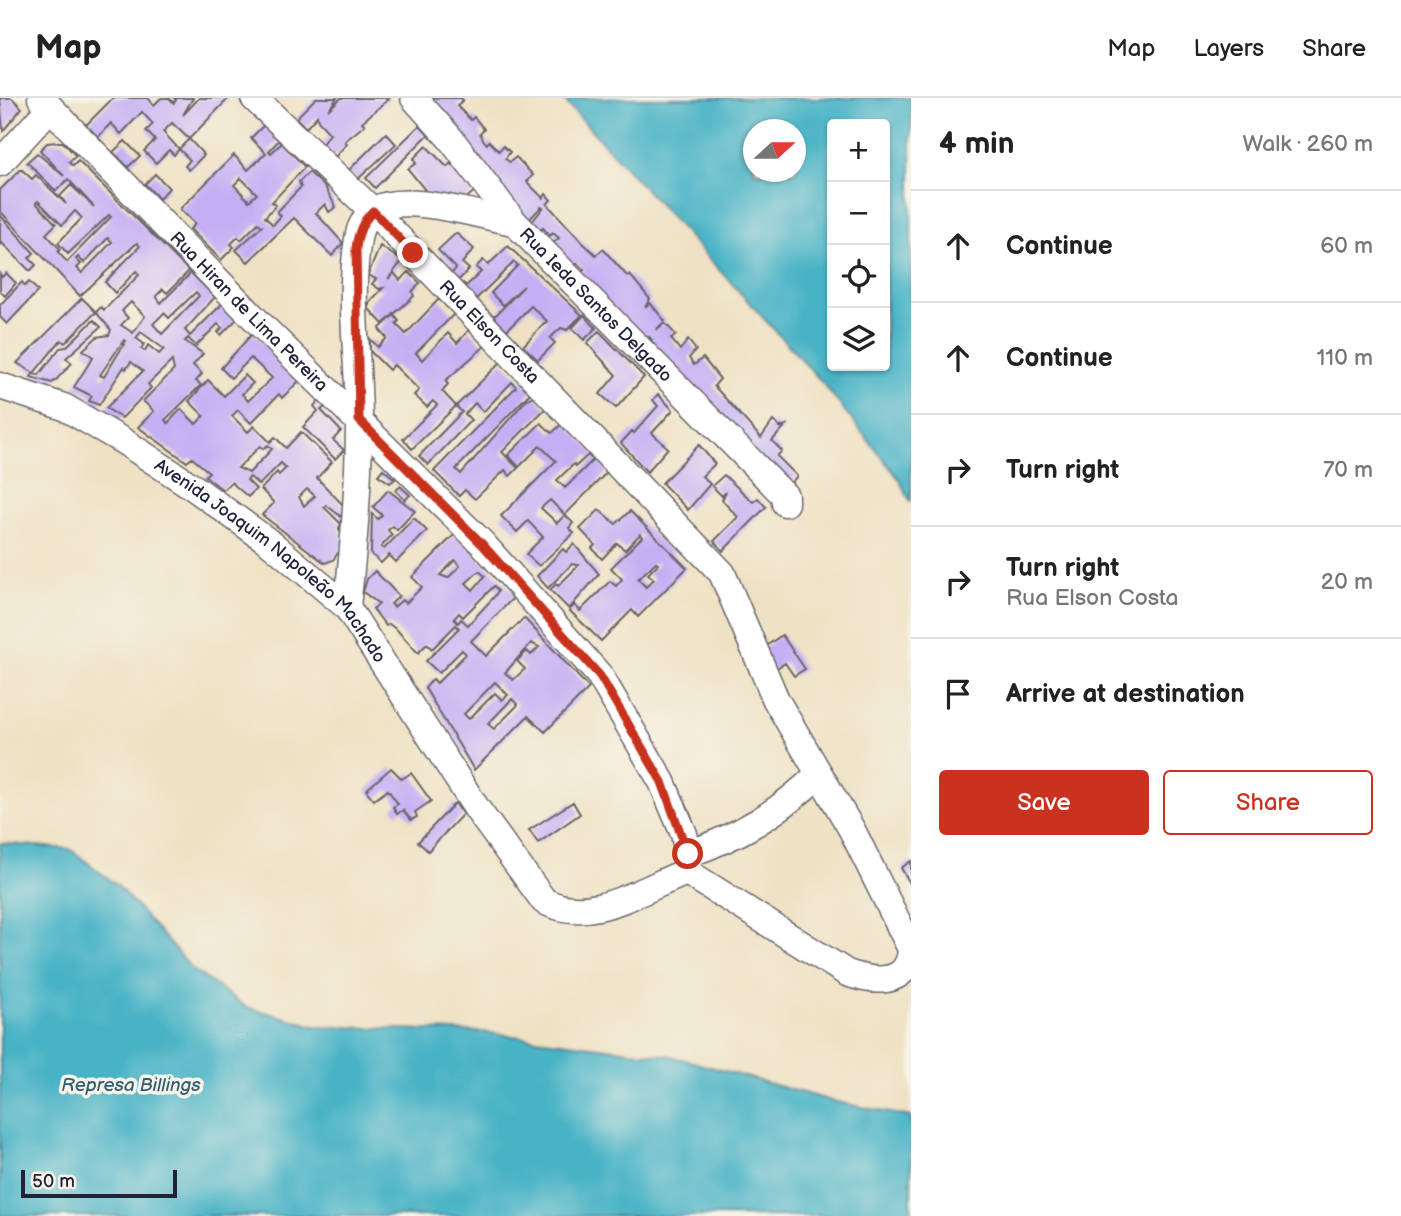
<!DOCTYPE html>
<meta charset="utf-8">
<style>
body{margin:0;font-family:"Balsamiq Sans",sans-serif;background:#f6f6f6;color:#222}
.controls{position:absolute;right:21px;top:21px;display:grid;overflow:hidden;border-radius:7px;box-shadow:0 2px 5px #0004}
.controls button{width:63px;height:63px;display:grid;place-items:center;padding:0;border:0;border-bottom:2px solid #e0e0e0;background:#fff;color:#222;font:35px sans-serif}
.compass{position:absolute;left:743px;top:21px;width:63px;height:63px;border-radius:50%;background:#fff;box-shadow:0 2px 5px #0004;rotate:69deg}
.scale{position:absolute;left:21px;bottom:18px;width:156px;box-sizing:border-box;padding-left:7px;border:4px solid #22223b;border-top:0;font-size:19px;line-height:24px;white-space:nowrap;color:#22223b;-webkit-text-stroke:5px #f7f3e8;paint-order:stroke}
.stop{position:absolute;width:21px;height:21px;margin:-16px;border:5px solid #c8321e;border-radius:50%;background:#fff}
.stop.end{background:#c8321e;border-color:#fff;box-shadow:0 2px 7px #0008}
.list{margin:0;padding:0;list-style:none}
h2{display:flex;justify-content:space-between;align-items:center;height:91px;margin:0;padding:0 28px;font-size:30px}
h2 small{font-size:23px;font-weight:400;color:#767676}
.list li{display:grid;grid-template-columns:46px 1fr auto;gap:21px;align-items:center;box-sizing:border-box;height:112px;padding:0 28px;border-top:2px solid #e0e0e0}
.list b{display:block;font-size:26px;white-space:nowrap}
.list p{margin:0;font-size:23px;white-space:nowrap;color:#767676}
.list em{font-size:23px;font-style:normal;color:#767676}
.actions{display:flex;gap:14px;padding:21px 28px}
.actions a{flex:1;padding:16px 0;border:2px solid #c8321e;border-radius:7px;text-align:center;font-size:24px;color:#c8321e}
.actions .main{background:#c8321e;color:#fff}
.icon{flex:none;width:38px;height:38px;fill:none;stroke:currentColor;stroke-width:2;stroke-linecap:round;stroke-linejoin:round}
.map{position:relative;flex:none;width:911px;height:1118px;overflow:hidden}
header{display:flex;align-items:center;gap:42px;box-sizing:border-box;height:98px;padding:0 35px;background:#fff;border-bottom:2px solid #e0e0e0}
header strong{font-size:33px}
nav{display:flex;gap:38px;margin-inline-start:auto;font-size:24px}
main{display:flex}
aside{flex:1;background:#fff}
.map>svg:first-child{display:block}
.water{fill:#48b3c6;stroke:#356a80;stroke-width:2;fill-rule:evenodd}
.building{fill:#c5aff4;fill-rule:evenodd}
.lines{fill:none;stroke-linecap:round;stroke-linejoin:round}
.minor-casing{stroke:#6a656b;stroke-width:29}
.minor{stroke:#fff;stroke-width:26}
.route{stroke:#c8321e;stroke-width:9}
.labels{text-anchor:middle;dominant-baseline:central;stroke-width:7;stroke-linejoin:round;paint-order:stroke}
.street-label{font-size:18px;fill:#22223b;stroke:#f7f3e8}
.water-label{font-size:19px;font-style:italic;fill:#315c73;stroke:#f7f3e8}
</style>
<header>
<strong>Map</strong>
<nav><a>Map</a><a>Layers</a><a>Share</a></nav>
</header>
<main>
<div class="map">
<svg width="911" height="1118" viewBox="0 0 911 1118">
<rect width="100%" height="100%" fill="#f7f3e8"/>
<filter id="ink" filterUnits="userSpaceOnUse"><feTurbulence type="fractalNoise" baseFrequency=".0143" numOctaves="2"/><feDisplacementMap in="SourceGraphic" scale="14" xChannelSelector="R" yChannelSelector="G"/><feConvolveMatrix kernelMatrix="1 2 1 2 8 2 1 2 1" color-interpolation-filters="sRGB"/></filter>
<filter id="wash" filterUnits="userSpaceOnUse"><feTurbulence type="fractalNoise" baseFrequency=".00686" numOctaves="4" result="noise"/><feDisplacementMap in="SourceGraphic" scale="28" xChannelSelector="R" yChannelSelector="G"/><feGaussianBlur stdDeviation="1.57" result="paint"/><feColorMatrix in="noise" values="0 0 0 0 0 0 0 0 0 0 0 0 0 0 0 0 0 1.4 0 .05"/><feComposite in="paint" operator="in"/></filter>
<g filter="url(#wash)">
<rect width="100%" height="100%" fill="#efe2c4"/>
<path class="water" d="M562 0H911V405L899 381 821 283ZM832 26H885V268H832ZM754 32H796V74H754Z
M0 745 70 751 118 788 192 871 246 909 315 928 482 934 671 958 832 1003 911 1019V1118H0Z"/>
<g id="blocks">
<path class="building" d="M0 0H12L22 10 3 33Z
M113 0H148L154 7 161 0H169L174 5 176 2 174 0H193L183 17 199 0H229L189 41 204 57 189 72 185 68 190 62 179 51 189 41 172 25 163 34 179 51 174 57 169 52 156 65 144 53 155 42 146 33 153 26 142 14 121 36 111 25 98 39 86 27Z
M316 0H337L328 12 341 0H390L362 24 365 27 345 43 347 46 335 59 322 46 330 36 318 23 317 18 306 30 296 20Z
M427 0H461L463 2 457 8 471 22 474 19 484 31 480 35 484 43 487 46 489 43 499 53 503 48 510 54 505 61 510 64 516 59 533 77 527 84 543 100 546 96 551 102 547 106 583 145 596 157 603 151 628 179 630 177 650 201 645 209 650 205 665 223 656 232 665 225 676 237 671 241 680 252 688 242 696 252 689 260 694 267 703 260 720 281 714 288 761 340 773 323 780 329 786 327 772 343 782 353 777 358 797 378 786 391 647 247 652 242 649 239 642 246 578 178 584 172 577 165 572 170 551 147 559 140 553 135 550 138 543 130 538 134 531 125 543 110 541 109 527 124Z
M264 27 279 42 269 53 271 55 282 45 305 69 272 104 276 107 265 119 273 127 281 118 277 114 301 89 299 84 309 74 325 89 336 109 329 114 325 106 316 115 343 145 332 158 294 120 248 164 236 152 262 128 258 125 241 142 238 139 231 146 234 149 221 162 190 131 195 126 180 111 234 57 248 72 266 55 251 40ZM241 80 257 96 249 103 234 87Z
M420 27 429 36 375 90 366 80Z
M386 35 396 46 357 82 348 73Z
M125 43 140 58 128 69 113 54Z
M57 44H63L76 58 69 64 73 68 78 63 189 173 167 195 163 191 156 198 161 205 191 175 215 199 185 232 190 238 222 206 237 221 221 237 218 234 222 230 218 226 196 248 188 240 185 243 203 256 193 267 202 276 196 283 201 287 165 322 168 325 181 311 196 326 204 318 189 303 208 282 224 298 245 277 253 285 242 296 248 303 272 280 251 260 231 280 221 270 253 235 300 282 282 300 279 296 251 325 238 312 232 318 248 334 254 328 270 344 275 339 286 350 301 334 332 364 317 380 344 408 347 423 326 407 324 409 341 426 339 430 345 445 333 462 325 465 262 417 274 405 261 391 277 374 279 377 286 370 281 365 259 387 250 379 247 382 256 391 248 399 231 384 223 392 205 378 209 374 192 360 187 364 138 329 154 313 143 303 174 272 172 263 148 286 151 290 122 320 106 310 143 273 131 264 126 271 124 269 99 307 89 303 92 298 74 289 93 259 83 252 97 239 109 237 111 232 96 214 65 245 61 242 34 275 17 265 82 200 96 214 101 209 104 212 139 177 136 173 115 195 105 184 140 148 137 145 80 198 0 113V92L21 71 32 81 36 77 66 106 60 98 71 87 94 109 68 81 56 93 27 64 37 55 64 78 40 52 47 45ZM38 103 62 127 75 113 82 120 58 145 68 156 109 117 111 119 67 164 58 154 60 151 46 136 56 126 36 105ZM108 140 112 144 82 175 77 170 81 166 76 161 78 159 84 165ZM196 194 199 198 162 236 153 226 164 215 169 220ZM131 204 145 218 133 235 121 227 128 220 122 213ZM141 234 164 251 159 256 148 247 145 253 141 251 144 246 136 240ZM124 242 126 243 104 279 100 277ZM268 347 272 351 249 375 238 370 260 348 263 351ZM307 391 315 398 304 408 299 399Z
M426 48 447 69 451 65 476 92 458 107 433 102 408 71 416 65 413 61Z
M155 76 169 90 159 101 145 86Z
M0 117 34 155 29 160 36 167 30 173 2 145 0 147Z
M456 135 474 151 462 165 469 171 457 184 451 177 456 170 438 152Z
M380 148 402 163 388 181 394 175 400 182 409 174 420 185 412 194 414 198 383 226 369 211V205L383 190 379 191 372 186 376 181 368 177Z
M508 148 582 217 567 232 561 230 550 240 555 245 538 262 523 248 547 223 531 208 507 232 491 217H496L524 188 503 207 491 195 518 167 514 164 475 202 461 187 463 185 466 188 481 174 476 169 483 162 488 167Z
M6 175 16 185 5 198 0 193V176L2 179Z
M22 184 25 188 29 184 38 193 7 226 0 219V207Z
M439 201 454 216 416 255 422 262 448 235 457 245 469 232 485 248 445 283 448 286 442 293 456 308 412 351 403 341 437 307 433 303 427 309 414 297 419 292 394 267 389 272 370 253V241L378 249 387 240 379 231 394 217 399 223 396 226 406 236Z
M584 217 596 230 584 242 572 230Z
M94 222 101 229 66 260 72 265 56 282 52 285 31 279 33 276 39 277 60 250 66 249Z
M599 233 644 279 616 310 600 296 616 277 587 245Z
M502 263 532 293 456 371 461 376 527 301 535 298 546 310 502 354 518 370 510 378 505 372 475 401 465 392 459 398 434 373 516 289 512 284 483 314 475 305 465 316 471 322 428 367 419 358 462 314 456 308Z
M658 296 673 312 652 335 668 350 647 374 621 345 632 333 634 335 658 308 653 302Z
M319 303 325 309 321 312 341 333 333 342 344 352 335 361 303 329 318 313 314 308Z
M564 324 595 356 591 360 588 357 576 368 574 366 557 382 565 390 597 358 610 371 565 417 573 425 569 430 574 435 539 468 526 456 543 439 528 423 517 434 501 418 556 363 540 348 519 369 508 357 541 325 552 335ZM550 402 565 417 557 425 541 410Z
M699 347 715 366 702 378 710 386 688 412 662 385Z
M383 371 395 381 390 385 378 377Z
M724 377 753 404 758 400 766 409 723 453 714 443 738 419 722 402 726 394 722 398 712 388Z
M400 388 410 397 405 402 396 393Z
M388 392 415 413 397 432 393 428 388 432 392 437 381 449 384 451 414 420 427 433 396 464 389 457 381 465 371 456 372 416 378 421 382 417 373 409Z
M599 412 616 426 630 413 687 470 638 519 632 512 601 543 569 512 575 507 580 513 610 483 616 488 622 481 611 470 642 439 640 436 625 452 617 445 602 461 592 450 595 447 580 431ZM656 464 658 466 648 476 654 481 646 489 638 481Z
M455 436 516 497 471 543 486 558 524 520 589 590 545 634 528 618 474 672 425 590 433 581 437 585 466 556 462 552 439 575 426 563 459 530 456 527 432 551 427 546 418 555 397 532 389 526 386 528 373 511 379 506 363 494 367 481 375 473 399 498 391 506 394 509 402 502 406 505 422 489 412 479ZM455 462 460 468 448 480 440 477ZM479 473 485 478 473 492 466 485ZM494 488 498 493 494 499 468 527 461 521 458 525 454 521 459 515 463 519ZM531 545 539 549 531 557 527 553 517 563 525 571 513 582 505 575ZM495 584 508 597 502 602 495 595 469 621 464 616ZM512 601 518 607 494 631 488 626Z
M574 446 599 476 569 511 550 492 556 486 558 488 579 467 572 466 548 490 537 478 563 451 566 454Z
M782 537 805 571 794 578 785 565 772 573 759 553Z
M391 670 402 681 411 675 431 703 415 714 417 719 411 722 403 712 397 716 393 709 398 706 388 692 374 702 366 692Z
M573 704 580 716 538 745 529 732Z
M455 705 463 716 428 753 418 744Z
M911 763V787L901 770Z"/>
</g>
</g>
<g filter="url(#ink)">
<use href="#blocks" fill-opacity="0" stroke="#6a656b" stroke-width="2"/>
<g class="lines">
<defs>
<g id="minor">
<path id="s1" d="M41 0 259 225 483 446 600 578 662 684 684 736 688 756 687 774"/>
<path id="s2" d="M254 0 373 113 722 475 776 602 852 732 911 851"/>
<path id="s3" d="M414 0 450 40 514 124 785 398V405"/>
<path d="M0 65 50 10"/>
<path id="s4" d="M0 288 64 309 123 343 193 389 273 447 347 509 477 711 544 803C591 828 643 790 687 774L847 875C872 884 907 889 911 853"/>
<path d="M347 509C354 448 359 385 359 323 359 263 348 200 358 141 359 131 365 119 373 113 402 93 480 118 514 124"/>
<path d="M688 756C740 738 780 714 819 676"/>
</g>
</defs>
<use href="#minor" class="minor-casing"/>
<use href="#minor" class="minor"/>
</g>
</g>
<g class="lines" filter="url(#ink)">
<path class="route" d="M413 155 373 113C362 124 358 135 356 150L359 322 482 446 600 578 662 684 688 756"/>
</g>
<g class="labels">
<g class="street-label">
<text stroke="none"><textPath href="#s3" startOffset="276">Rua Ieda Santos Delgado</textPath></text>
<text stroke="none"><textPath href="#s1" startOffset="298">Rua Hiran de Lima Pereira</textPath></text>
<text stroke="none"><textPath href="#s2" startOffset="332">Rua Elson Costa</textPath></text>
<text stroke="none"><textPath href="#s4" startOffset="327">Avenida Joaquim Napoleão Machado</textPath></text>
</g>
<g class="water-label">
<text x="131" y="987">Represa Billings</text>
</g>
</g>
</svg>
<div class="controls">
<button>+</button>
<button>−</button>
<button><svg class="icon" aria-label="locate" viewBox="0 0 24 24"><circle cx="12" cy="12" r="6"/><path d="M12 2v4M12 18v4M2 12h4M18 12h4"/></svg></button>
<button><svg class="icon" aria-label="layers" viewBox="0 0 24 24"><path d="M12 4l9 5-9 5-9-5zM3 14l9 5 9-5"/></svg></button>
</div>
<svg class="compass" viewBox="-18 -18 36 36"><path d="M0-13l5 13h-10z" fill="#e53935"/><path d="M0 13l5-13h-10z" fill="#767676"/></svg>
<div class="scale">50 m</div>
<div class="stop" style="left:688px;top:756px"></div>
<div class="stop end" style="left:413px;top:155px"></div>
</div>
<aside>
<h2>4 min<small>Walk · 260 m</small></h2>
<ul class="list">
<li><svg class="icon" aria-label="ahead" viewBox="0 0 24 24"><path d="M12 20V5M6 11l6-6 6 6"/></svg><div><b>Continue</b></div><em>60 m</em></li>
<li><svg class="icon" aria-label="ahead" viewBox="0 0 24 24"><path d="M12 20V5M6 11l6-6 6 6"/></svg><div><b>Continue</b></div><em>110 m</em></li>
<li><svg class="icon" aria-label="right" viewBox="0 0 24 24"><path d="M7 20v-9h11M14 6l5 5-5 5"/></svg><div><b>Turn right</b></div><em>70 m</em></li>
<li><svg class="icon" aria-label="right" viewBox="0 0 24 24"><path d="M7 20v-9h11M14 6l5 5-5 5"/></svg><div><b>Turn right</b><p>Rua Elson Costa</p></div><em>20 m</em></li>
<li><svg class="icon" aria-label="arrive" viewBox="0 0 24 24"><path d="M6 21V4h12l-3 4 3 4H6"/></svg><div><b>Arrive at destination</b></div></li>
</ul>
<div class="actions"><a class="main">Save</a><a>Share</a></div>
</aside>
</main>
